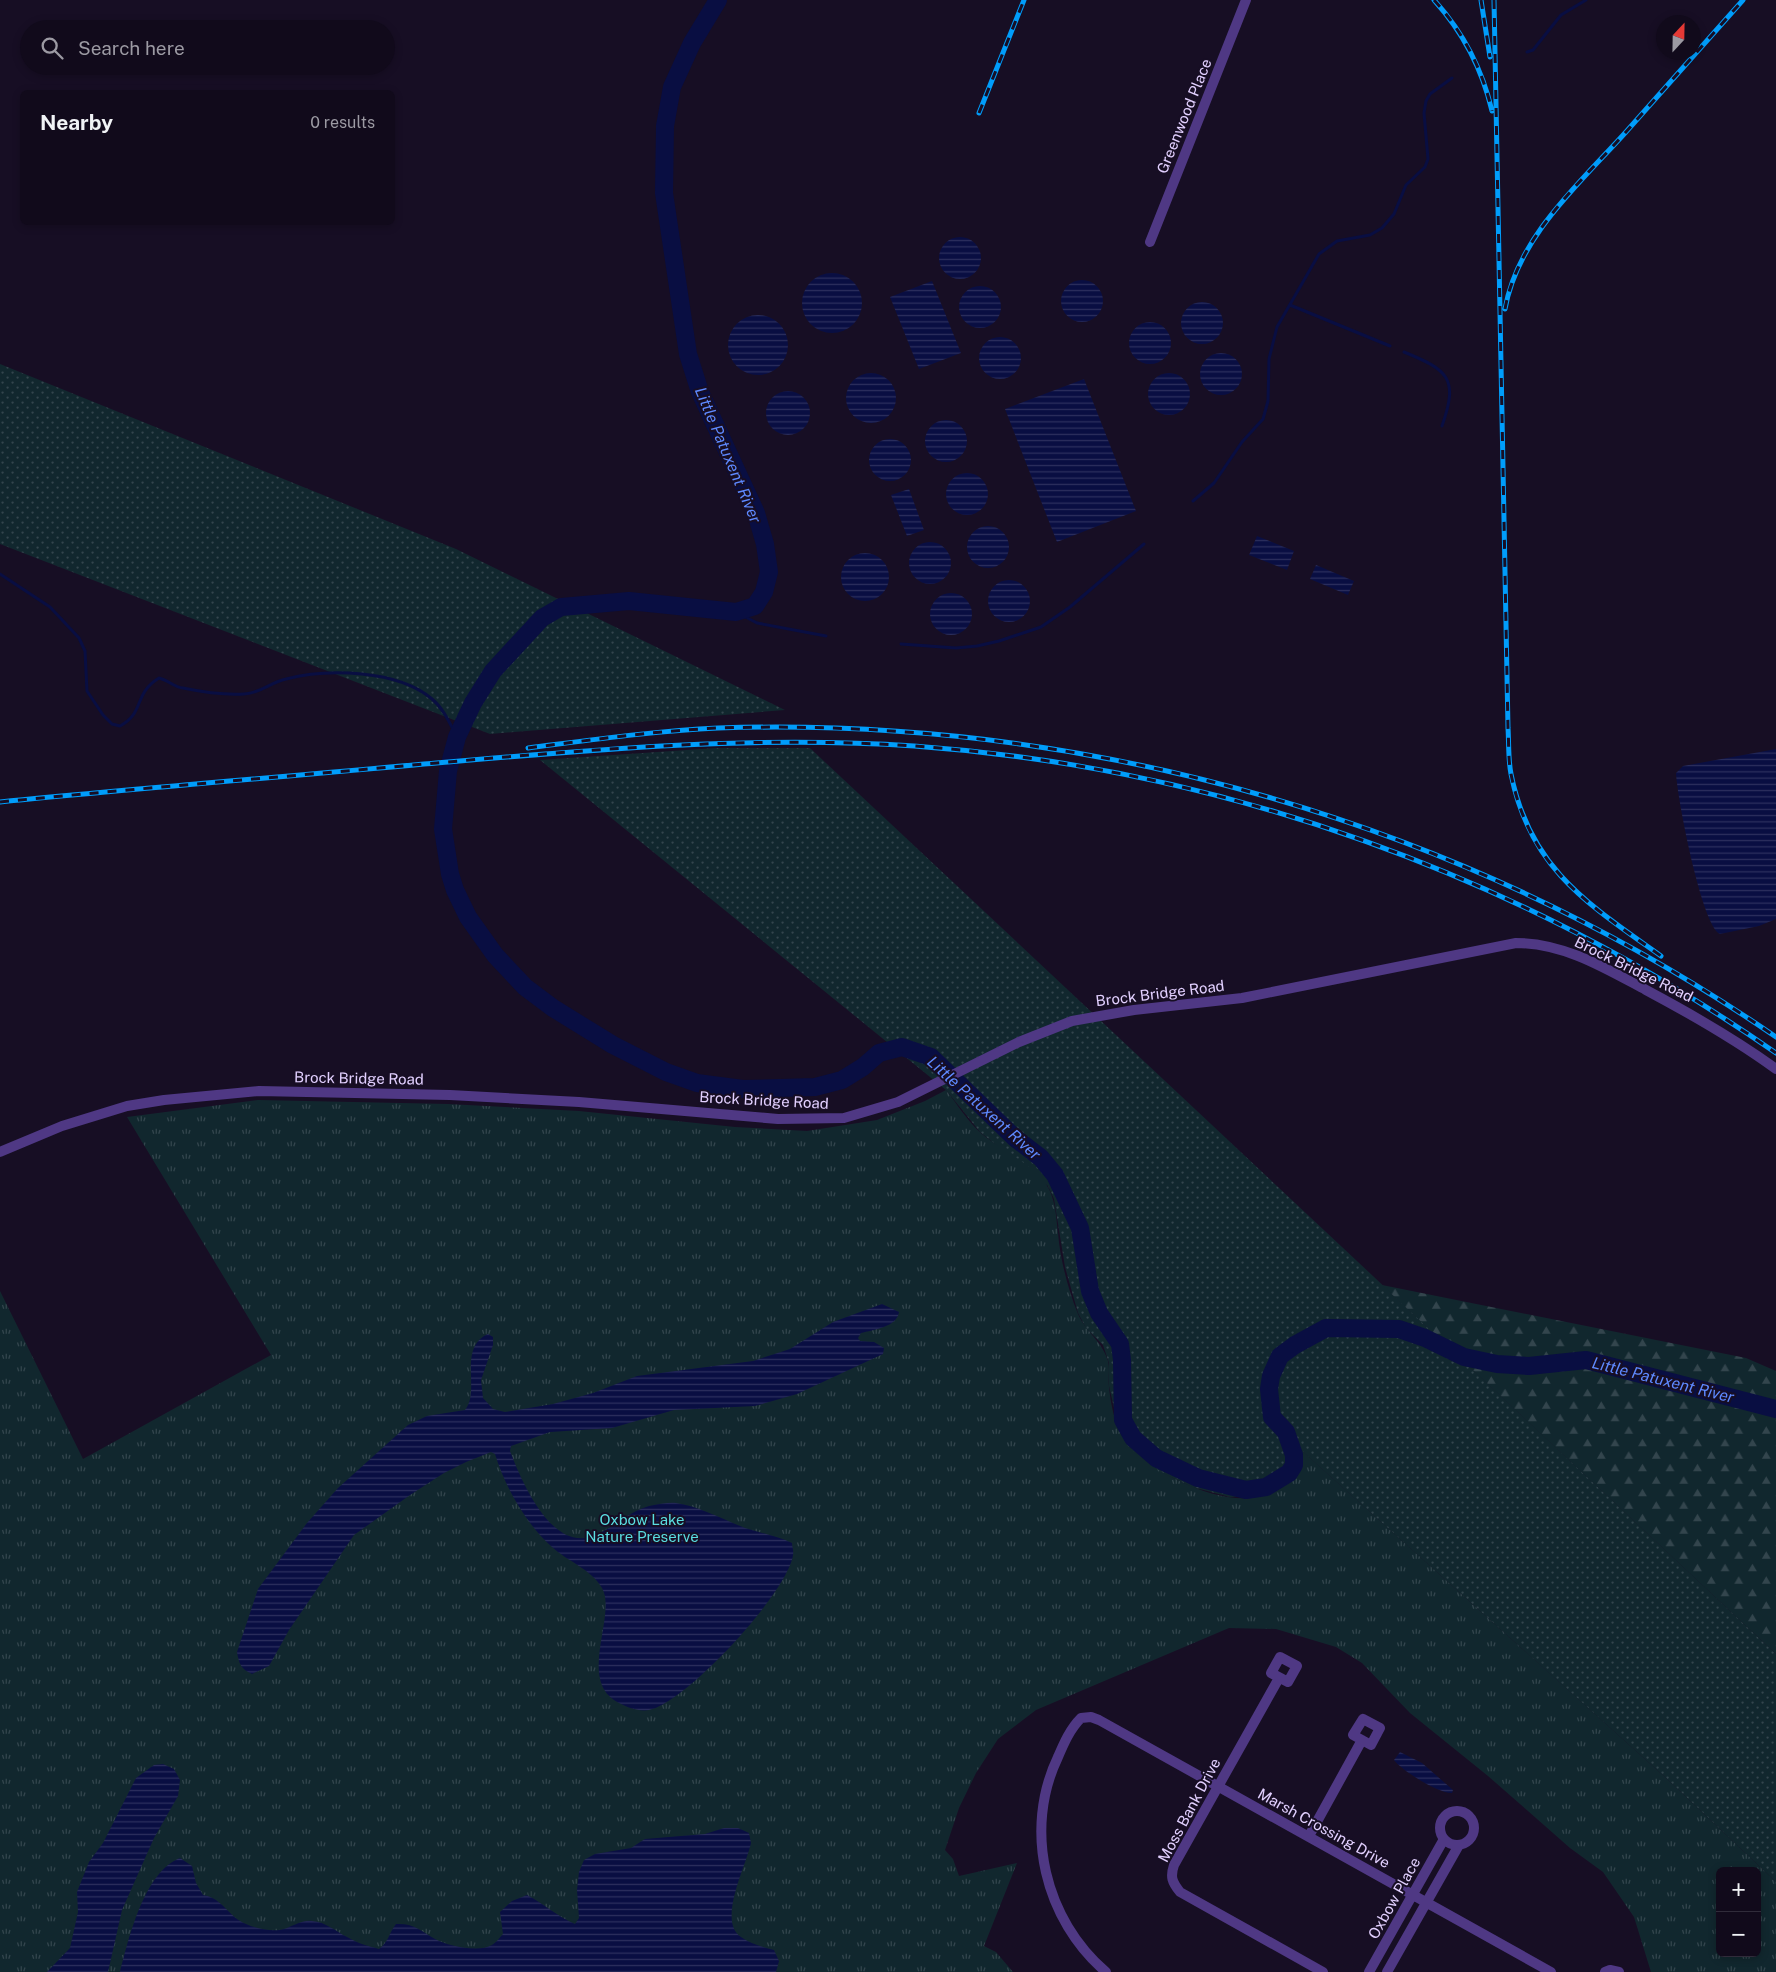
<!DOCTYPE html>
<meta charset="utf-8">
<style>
body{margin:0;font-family:"Public Sans",sans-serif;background:#1a1324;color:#f1f3f6}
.controls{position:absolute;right:15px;bottom:15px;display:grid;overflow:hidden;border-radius:8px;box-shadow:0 2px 8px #0003}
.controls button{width:45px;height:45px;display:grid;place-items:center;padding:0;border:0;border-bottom:1px solid #302b3a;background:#110a1b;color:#f1f3f6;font:25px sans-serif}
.compass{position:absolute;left:1656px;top:15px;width:45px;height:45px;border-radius:50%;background:#110a1b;box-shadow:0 2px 8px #0003;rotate:22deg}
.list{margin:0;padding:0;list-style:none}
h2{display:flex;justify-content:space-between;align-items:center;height:65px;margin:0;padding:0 20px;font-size:21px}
h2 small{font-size:16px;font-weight:400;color:#9c9aa3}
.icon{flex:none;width:28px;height:28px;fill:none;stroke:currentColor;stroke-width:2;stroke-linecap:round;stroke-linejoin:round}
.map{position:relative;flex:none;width:1776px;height:1972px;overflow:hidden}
.search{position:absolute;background:#110a1b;box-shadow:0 2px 8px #0003;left:20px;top:20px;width:375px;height:55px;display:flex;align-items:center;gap:12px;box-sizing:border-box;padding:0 18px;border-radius:28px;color:#9c9aa3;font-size:19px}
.panel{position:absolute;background:#110a1b;box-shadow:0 2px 8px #0003;left:20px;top:90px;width:375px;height:135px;border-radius:8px}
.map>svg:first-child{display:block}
.grass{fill:url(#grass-dots)}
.forest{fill:url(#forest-firs)}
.park{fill:url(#park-tufts);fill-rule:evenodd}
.water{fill:url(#water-rules)}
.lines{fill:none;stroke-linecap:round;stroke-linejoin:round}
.stream{stroke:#090e42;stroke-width:3}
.river{stroke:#090e42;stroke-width:18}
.minor{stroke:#4f3884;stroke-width:10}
.rail-casing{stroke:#009dfb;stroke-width:5}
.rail{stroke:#170e24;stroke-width:3;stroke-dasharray:9;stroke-linecap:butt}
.labels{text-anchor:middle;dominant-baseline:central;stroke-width:4;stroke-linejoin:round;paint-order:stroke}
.street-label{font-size:15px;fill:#e2d0ff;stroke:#170e24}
.park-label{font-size:15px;fill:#5adee1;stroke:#170e24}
.water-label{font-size:16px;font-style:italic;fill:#5e89ff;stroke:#170e24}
</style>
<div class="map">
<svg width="1776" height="1972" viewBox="0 0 1776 1972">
<defs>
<pattern id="grass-dots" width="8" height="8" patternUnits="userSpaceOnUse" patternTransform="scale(1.25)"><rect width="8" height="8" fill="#11272e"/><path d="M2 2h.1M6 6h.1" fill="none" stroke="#33454d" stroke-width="1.8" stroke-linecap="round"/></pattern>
<pattern id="forest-firs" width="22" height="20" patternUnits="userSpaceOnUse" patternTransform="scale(1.25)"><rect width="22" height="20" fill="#11272e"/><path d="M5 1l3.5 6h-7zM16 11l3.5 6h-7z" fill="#33454d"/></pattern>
<pattern id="park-tufts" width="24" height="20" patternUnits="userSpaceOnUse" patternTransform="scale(1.25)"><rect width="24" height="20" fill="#11272e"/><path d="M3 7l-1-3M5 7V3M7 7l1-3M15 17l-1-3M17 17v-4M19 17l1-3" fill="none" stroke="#33454d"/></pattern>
<pattern id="water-rules" width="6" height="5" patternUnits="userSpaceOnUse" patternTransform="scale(1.25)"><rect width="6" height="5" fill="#090e42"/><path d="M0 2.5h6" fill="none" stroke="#2d305e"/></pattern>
</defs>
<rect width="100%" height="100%" fill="#170e24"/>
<path class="grass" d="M0 364 456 549 785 710 490 734 0 544Z
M716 748H810L1776 1654V1882L1666 1778 1282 1433 1289 1451 1282 1476 1276 1489 1264 1495 1230 1497 1192 1487 1152 1468 1132 1451 1123 1440 1118 1425 1109 1386V1363L1103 1345 1086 1328 1078 1313 1065 1267 1054 1199 1048 1186 980 1132 946 1090 540 760Z"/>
<path class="forest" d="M1382 1285 1746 1358 1776 1371V1654Z"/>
<path class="park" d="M946 1090C957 1104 968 1122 982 1134 1001 1150 1038 1167 1049 1189 1056 1204 1056 1217 1058 1233 1060 1258 1068 1290 1078 1314 1086 1332 1102 1341 1108 1361 1110 1369 1108 1379 1109 1387 1111 1408 1117 1435 1132 1450 1160 1479 1267 1530 1284 1471 1289 1455 1289 1446 1280 1431L1666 1778 1776 1882V1972H1651L1634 1917 1603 1872 1570 1848 1488 1776 1410 1713 1362 1663 1336 1647 1276 1629 1229 1628 1036 1710 998 1739 976 1773 959 1808 945 1850 953 1859 959 1876 1017 1863 984 1946 996 1952 1013 1972H0V1291L83 1459 271 1355 127 1117 258 1100 448 1104 579 1111 735 1127 807 1131 877 1120 925 1101ZM1720 1871H1757V1953H1720Z"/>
<path class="water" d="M939 258a21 21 0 1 1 42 0a21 21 0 1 1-42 0Z
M802 303a30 30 0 1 1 60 0a30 30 0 1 1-60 0Z
M1061 301a21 21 0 1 1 42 0a21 21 0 1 1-42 0Z
M932 281 961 353 919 369 890 297Z
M959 307a21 21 0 1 1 42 0a21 21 0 1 1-42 0Z
M1181 323a21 21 0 1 1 42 0a21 21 0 1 1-42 0Z
M728 345a30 30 0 1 1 60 0a30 30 0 1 1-60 0Z
M1129 343a21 21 0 1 1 42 0a21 21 0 1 1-42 0Z
M979 358a21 21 0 1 1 42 0a21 21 0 1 1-42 0Z
M1200 374a21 21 0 1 1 42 0a21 21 0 1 1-42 0Z
M846 398a25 25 0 1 1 50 0a25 25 0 1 1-50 0Z
M1148 394a21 21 0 1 1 42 0a21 21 0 1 1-42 0Z
M1084 379 1136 511 1057 542 1005 409Z
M766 413a22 22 0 1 1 44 0a22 22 0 1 1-44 0Z
M925 441a21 21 0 1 1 42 0a21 21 0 1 1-42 0Z
M869 460a21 21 0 1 1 42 0a21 21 0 1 1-42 0Z
M946 494a21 21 0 1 1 42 0a21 21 0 1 1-42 0Z
M909 489 924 530 907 536 891 495Z
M967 547a21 21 0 1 1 42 0a21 21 0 1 1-42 0Z
M1257 536 1294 551 1287 570 1249 555Z
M909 563a21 21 0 1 1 42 0a21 21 0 1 1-42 0Z
M841 577a24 24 0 1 1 48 0a24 24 0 1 1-48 0Z
M1316 565 1354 581 1348 595 1310 579Z
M988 601a21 21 0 1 1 42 0a21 21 0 1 1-42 0Z
M930 614a21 21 0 1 1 42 0a21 21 0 1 1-42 0Z
M1776 749V919L1759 926 1720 934C1702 927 1677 797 1676 773L1683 766Z
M882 1304 899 1312C897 1327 873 1330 861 1333L858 1338 860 1341 874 1342 884 1348 883 1354 797 1394 755 1406 674 1410 612 1428 550 1432 511 1446 510 1451C521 1480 551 1552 593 1536 614 1528 631 1509 654 1505 660 1504 670 1502 676 1503 698 1506 724 1520 745 1528 761 1533 777 1536 792 1543 792 1547 794 1551 793 1555 788 1592 686 1703 649 1710 638 1712 623 1706 614 1700 579 1676 617 1614 602 1588 591 1569 567 1561 552 1547 526 1524 505 1487 495 1454L491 1452 466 1462 444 1473 410 1495 354 1535 289 1630 269 1666 252 1674C241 1669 239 1664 237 1652L258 1589 307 1523 338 1488 408 1425 427 1416 465 1410C481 1391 457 1348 488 1334L493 1337V1345L481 1380 483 1398 493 1409 505 1412 553 1404 593 1393 637 1376 753 1361 790 1349 833 1322Z
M1400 1752 1422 1763 1453 1790 1452 1793C1439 1794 1401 1770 1394 1760Z
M163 1764 174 1769 180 1780 178 1796 154 1838 122 1910 108 1972H47L70 1948 78 1912 77 1892 89 1862 103 1843 136 1778 154 1765Z
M724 1828H738L749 1833 751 1843C746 1866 717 1921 741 1937 750 1944 763 1947 774 1950L779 1961 776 1972H120C129 1938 144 1872 180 1858L192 1866 196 1883 203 1895C223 1898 228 1917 246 1924 257 1929 275 1933 287 1928 295 1925 303 1920 312 1921 326 1922 335 1931 347 1937 357 1943 368 1946 379 1949 388 1943 389 1933 396 1924 414 1923 421 1931 435 1939 448 1946 479 1953 492 1945 496 1943 500 1937 503 1934L500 1912 512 1901 527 1895C544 1904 558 1917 575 1924L579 1918 577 1890 579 1872 584 1860 595 1854 631 1848 645 1839 705 1834Z"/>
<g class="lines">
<path class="stream" d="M1527 52 1533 50 1561 15 1586 0
M1290 305 1390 346
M1404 352C1448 370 1459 378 1442 426
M1193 501 1214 483 1242 442 1263 419 1268 401 1269 359 1277 327 1319 254 1337 241 1370 235 1382 228 1394 214 1406 185 1425 167 1428 159 1424 113 1426 101 1430 94 1452 78
M0 574 50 607 79 638 85 651 87 691 103 715 112 724 120 726C145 713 133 694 159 678 168 680 174 687 183 688 202 692 225 695 244 694 259 694 271 682 286 679 328 668 398 670 432 699 444 709 450 724 457 737
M736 612 757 623 826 636
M901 644 956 648 977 646 999 641 1041 627 1070 607 1144 544"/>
<path class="river" d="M718 0 692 43 672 87 665 126 664 193 688 354 700 392 756 513 765 544 769 572 764 592 755 606 736 612 629 601 561 607 542 618 493 671 473 703 457 737 448 771 443 829 450 874 455 890 468 917 495 955 525 987 553 1008 613 1045 666 1072 697 1083 743 1089 815 1087 842 1080 863 1067 879 1053 902 1047 931 1057 1015 1138 1041 1158 1055 1175 1080 1228 1090 1291 1099 1313 1120 1344 1122 1360 1123 1420 1133 1438 1156 1458 1198 1478 1246 1490 1266 1487 1289 1473 1294 1465V1455L1286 1432 1272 1417 1269 1389 1271 1376 1280 1356 1295 1345 1326 1328 1399 1329 1425 1338 1464 1357 1497 1364 1529 1366 1586 1360 1776 1409"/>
<path class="minor" d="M1150 242 1246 0
M0 1152 62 1126 127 1106 164 1100 259 1091 450 1095 579 1102 778 1119 844 1118 898 1102 1019 1042 1072 1021 1134 1010 1242 998 1516 943C1564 943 1605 968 1646 990 1691 1014 1735 1039 1776 1069
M1280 1657 1297 1666 1288 1682 1271 1673Z
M1279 1678 1174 1865C1170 1877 1172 1882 1180 1892L1323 1972
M1440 1828a17 17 0 1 1 34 0a17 17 0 1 1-34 0Z
M1309 1836 1362 1740 1371 1745 1380 1728 1363 1719 1353 1735 1362 1740
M1106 1972C1045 1920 1023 1830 1058 1757 1064 1743 1070 1729 1081 1718L1091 1717 1099 1720 1551 1972
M1369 1972 1444 1839
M1387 1972 1459 1845
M1605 1972 1610 1970 1619 1972"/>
<defs>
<path id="rail" d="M1434 0C1463 32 1482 68 1492 111
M1481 0 1490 57
M1494 0 1508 728C1509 743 1508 759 1511 774 1530 869 1588 904 1661 956
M979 113 1024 0
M1505 309C1518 237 1578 185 1625 133 1664 89 1704 44 1743 0
M528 748C591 740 654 731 718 728 1094 716 1466 824 1776 1037
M0 802C141 788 283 777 424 764 587 750 750 735 914 746 1224 768 1521 876 1776 1053"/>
</defs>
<use href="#rail" class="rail-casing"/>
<use href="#rail" class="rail"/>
</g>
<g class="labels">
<g class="street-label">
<text transform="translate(1184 116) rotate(-68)">Greenwood Place</text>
<text transform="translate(1634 969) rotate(26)">Brock Bridge Road</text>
<text transform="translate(1160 993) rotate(-7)">Brock Bridge Road</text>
<text transform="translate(359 1078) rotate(1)">Brock Bridge Road</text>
<text transform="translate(764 1100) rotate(3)">Brock Bridge Road</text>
<text transform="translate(1189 1810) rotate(-62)">Moss Bank Drive</text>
<text transform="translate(1324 1828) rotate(29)">Marsh Crossing Drive</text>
<text transform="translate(1394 1898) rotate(-61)">Oxbow Place</text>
</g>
<g class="park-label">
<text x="642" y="1519">Oxbow Lake<tspan x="642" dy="17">Nature Preserve</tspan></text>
</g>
<g class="water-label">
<text transform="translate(728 455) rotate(67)">Little Patuxent River</text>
<text transform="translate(984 1108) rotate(42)">Little Patuxent River</text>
<text transform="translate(1663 1380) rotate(14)">Little Patuxent River</text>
</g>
</g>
</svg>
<div class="controls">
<button>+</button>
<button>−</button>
</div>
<svg class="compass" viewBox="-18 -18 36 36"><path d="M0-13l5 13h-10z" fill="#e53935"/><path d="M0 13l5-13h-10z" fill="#9c9aa3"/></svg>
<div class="search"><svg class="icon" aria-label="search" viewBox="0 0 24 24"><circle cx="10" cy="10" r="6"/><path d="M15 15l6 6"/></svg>Search here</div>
<section class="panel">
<h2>Nearby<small>0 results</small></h2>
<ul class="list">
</ul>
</section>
</div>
